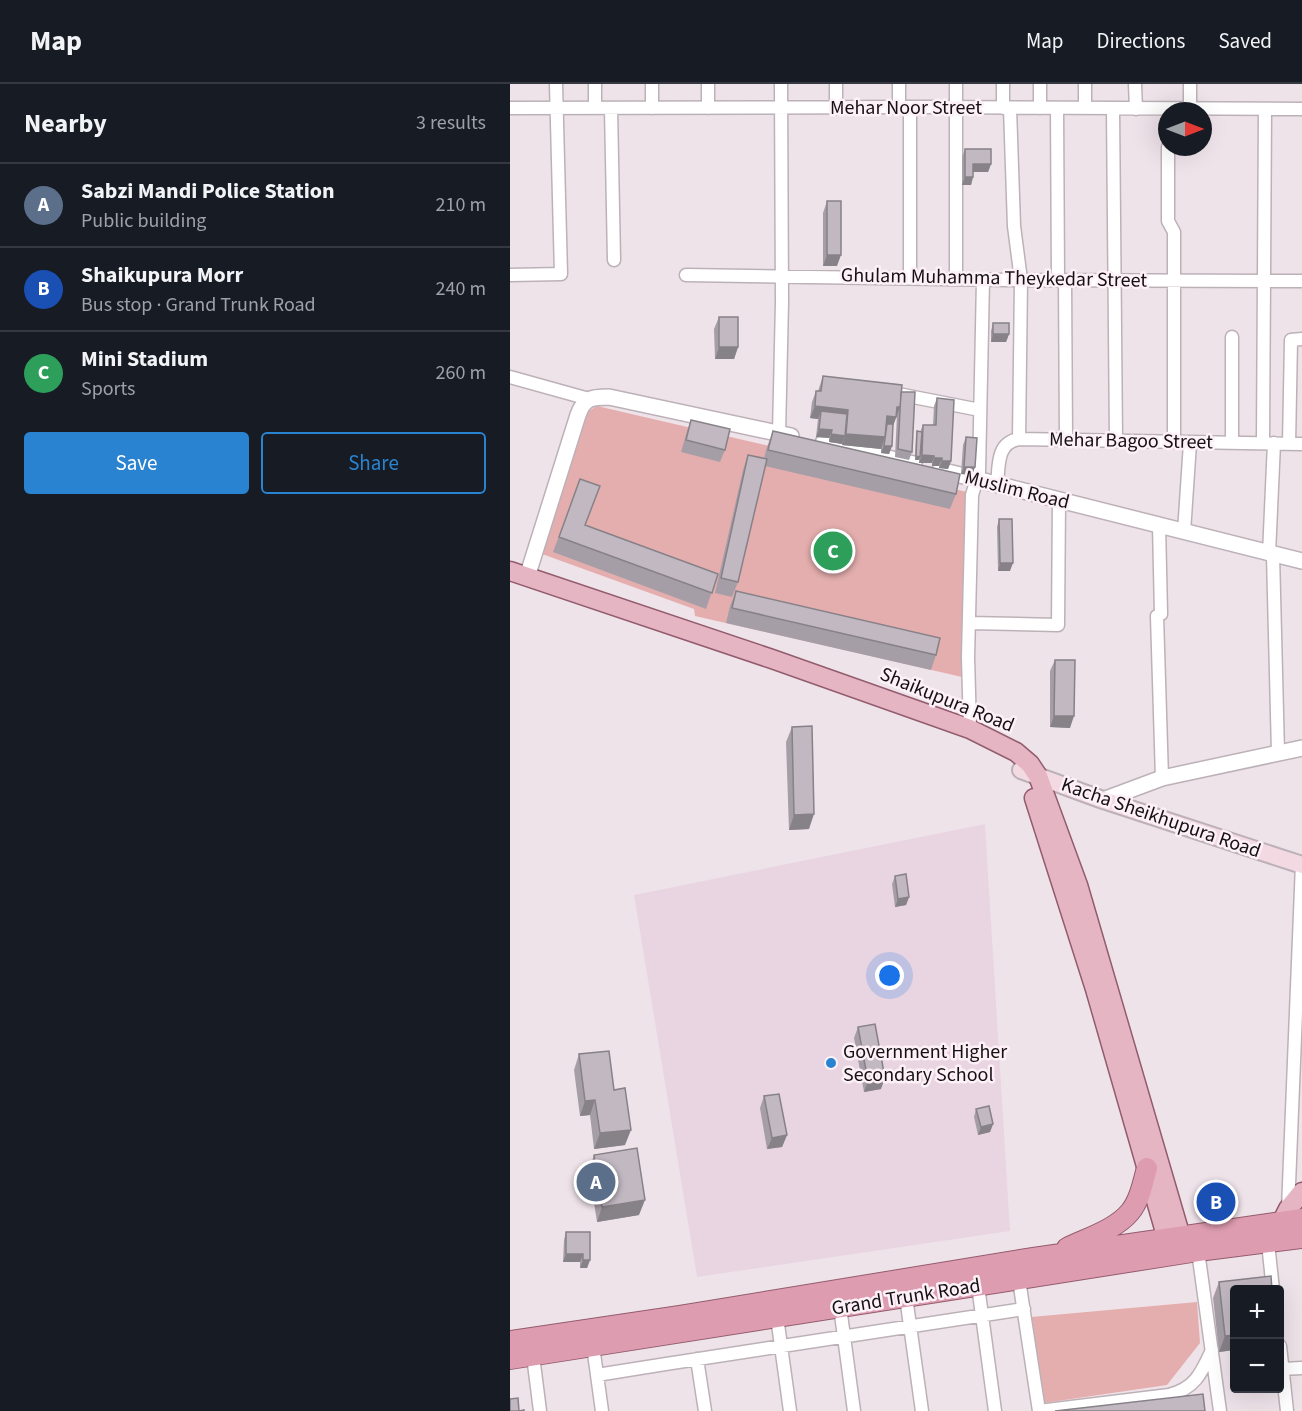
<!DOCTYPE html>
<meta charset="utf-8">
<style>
body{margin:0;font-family:"Source Sans 3",sans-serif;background:#242831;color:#f1f3f6}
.controls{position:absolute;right:18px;bottom:18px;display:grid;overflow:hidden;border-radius:6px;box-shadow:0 6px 24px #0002}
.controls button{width:54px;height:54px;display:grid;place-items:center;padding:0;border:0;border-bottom:2px solid #363941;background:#171b24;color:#f1f3f6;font:30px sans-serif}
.compass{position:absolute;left:648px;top:18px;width:54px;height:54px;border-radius:50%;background:#171b24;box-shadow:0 6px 24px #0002;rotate:90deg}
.you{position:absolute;left:380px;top:892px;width:21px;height:21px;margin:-15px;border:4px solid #fff;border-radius:50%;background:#1a73e8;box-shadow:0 0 0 9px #1a73e833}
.badge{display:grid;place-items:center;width:39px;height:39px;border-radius:50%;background:#2a83d0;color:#fff;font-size:20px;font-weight:700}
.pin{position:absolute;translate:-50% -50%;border:3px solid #fff;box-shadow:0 2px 6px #0006}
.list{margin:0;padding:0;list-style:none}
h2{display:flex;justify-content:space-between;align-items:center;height:78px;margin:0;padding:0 24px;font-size:26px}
h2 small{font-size:20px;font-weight:400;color:#9ea1a6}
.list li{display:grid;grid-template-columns:39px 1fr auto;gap:18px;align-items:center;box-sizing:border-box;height:84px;padding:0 24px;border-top:2px solid #363941}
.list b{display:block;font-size:22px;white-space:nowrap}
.list p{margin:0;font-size:20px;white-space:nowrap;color:#9ea1a6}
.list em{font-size:20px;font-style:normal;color:#9ea1a6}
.actions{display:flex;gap:12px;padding:18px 24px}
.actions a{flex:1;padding:14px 0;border:2px solid #2a83d0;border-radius:6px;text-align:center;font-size:21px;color:#2a83d0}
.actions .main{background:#2a83d0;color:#fff}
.map{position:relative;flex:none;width:792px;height:1327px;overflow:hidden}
header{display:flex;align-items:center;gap:36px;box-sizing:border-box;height:84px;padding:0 30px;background:#171b24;border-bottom:2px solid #363941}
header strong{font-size:28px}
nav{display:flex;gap:33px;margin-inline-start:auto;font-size:21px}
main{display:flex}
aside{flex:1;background:#171b24}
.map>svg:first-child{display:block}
.built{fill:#e9d5e1}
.green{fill:#e5aeae}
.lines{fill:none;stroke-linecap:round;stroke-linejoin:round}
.minor-casing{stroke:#bdb1b8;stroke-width:15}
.tertiary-casing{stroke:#bdb1b8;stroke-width:18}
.secondary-casing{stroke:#bdb1b8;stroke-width:20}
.primary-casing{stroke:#925c6d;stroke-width:21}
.trunk-casing{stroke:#925c6d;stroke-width:22}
.minor{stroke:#fff;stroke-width:12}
.tertiary{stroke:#fff;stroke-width:15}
.secondary{stroke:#f3dae2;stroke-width:16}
.primary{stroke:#e6b5c4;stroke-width:18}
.trunk{stroke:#de9cb0;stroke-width:20}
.wall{fill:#a69ea7}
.shaded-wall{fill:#878188}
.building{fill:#c1b8c2;stroke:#878188;stroke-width:1.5}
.poi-dot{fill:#2a83d0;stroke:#fdf0f7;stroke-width:2}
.labels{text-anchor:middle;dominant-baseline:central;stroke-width:5;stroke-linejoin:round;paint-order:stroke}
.street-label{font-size:20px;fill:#151113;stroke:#fdf0f7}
.poi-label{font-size:20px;fill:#151113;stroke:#fdf0f7;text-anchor:start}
</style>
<header>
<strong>Map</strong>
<nav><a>Map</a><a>Directions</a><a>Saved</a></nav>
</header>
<main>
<aside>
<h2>Nearby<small>3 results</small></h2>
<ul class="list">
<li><span class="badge" style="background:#5c6f8a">A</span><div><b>Sabzi Mandi Police Station</b><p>Public building</p></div><em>210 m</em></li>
<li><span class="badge" style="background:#1a4fb4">B</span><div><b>Shaikupura Morr</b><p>Bus stop · Grand Trunk Road</p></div><em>240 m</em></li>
<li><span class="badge" style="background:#2e9e5b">C</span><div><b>Mini Stadium</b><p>Sports</p></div><em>260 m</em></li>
</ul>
<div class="actions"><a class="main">Save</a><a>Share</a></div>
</aside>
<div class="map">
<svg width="792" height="1327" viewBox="0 0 792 1327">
<rect width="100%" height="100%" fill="#efe3ea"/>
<path class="built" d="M475 740 500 1147 187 1193 124 811Z"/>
<path class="green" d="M87 322 457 408 452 593 185 532 184 525 32 470 77 328Z
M687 1218 690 1259 657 1301 534 1319 521 1233Z"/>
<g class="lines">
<defs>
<path id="minor" d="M85 0V24
M142 0V24
M326 0V24
M389 0V23
M493 0V24
M530 0V24
M575 0V24
M625 0 626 25
M680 0V25
M400 23V194
M0 24 410 23 792 25
M101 24 104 176
M198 24V0
M500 24 504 142 511 196 509 355
M547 24 548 196
M603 25 606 357
M658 63V137L664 148V358
M0 191 51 190 46 0
M176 191 498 196 792 197
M446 195V0
M555 196 556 356
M722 253V359
M0 293 79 315
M388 310 470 326
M269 350 272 218 271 0
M753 359 755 25
M779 360 781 256 792 255
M487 402C489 382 486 359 509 355L792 360
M649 441 651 530 647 532 652 694
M674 448 680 359
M759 470 764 359
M763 471 768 669
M459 539 548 541 549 417
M460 645 458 573 462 411 469 388 473 196
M778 1125 792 780
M758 1159 763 1206
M688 1167 710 1327
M509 1196 529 1327
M468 1202 485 1327
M396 1213 412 1327
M330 1223 344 1327
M267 1233 280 1327
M83 1262 92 1327
M770 1262 777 1327
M23 1272 30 1327
M187 1275 195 1327
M772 1285 792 1284
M87 1291C229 1268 371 1246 514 1225
M529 1327 659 1311C685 1304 691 1290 702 1266"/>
<path id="tertiary" d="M313 359 404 380
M430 386 792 477
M17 493 68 331C74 314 81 313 99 313L281 352
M593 716 652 694 792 664"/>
<path id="secondary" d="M511 686 593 716 792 781"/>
<path id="primary" d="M0 487 262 575 460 645 506 668 520 680 528 692 568 801 671 1153
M524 714 585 905 657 1155
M771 1139 778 1125 792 1108"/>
<path id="trunk" d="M557 1164C577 1154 605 1146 620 1128 630 1116 633 1098 637 1084
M0 1257 170 1232 522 1174 792 1135
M0 1275 688 1167 792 1154"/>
</defs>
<use href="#minor" class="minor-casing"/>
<use href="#tertiary" class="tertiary-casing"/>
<use href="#secondary" class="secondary-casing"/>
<use href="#primary" class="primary-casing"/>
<use href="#trunk" class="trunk-casing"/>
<use href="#minor" class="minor"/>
<use href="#tertiary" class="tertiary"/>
<use href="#secondary" class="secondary"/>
<use href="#primary" class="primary"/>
<use href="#trunk" class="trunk"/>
</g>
<path class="wall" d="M455 65 481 80 478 88H463V93L461 101H452V73Z
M317 117 327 182H313V129Z
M209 233 228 263 224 275H205L204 245Z
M483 239 499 250 496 258H481V247Z
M313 292 391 308 402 368 399 376 385 373 387 330 383 341 382 362 379 370 371 369V365L332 361V360L319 358V354L306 353 308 335 300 334 302 318 306 307H308Z
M427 314 441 377 438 385 429 384V382H422V379H409V376H405L406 351 407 347 410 348 413 341H423L424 322Z
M181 336 215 366 210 378 171 368 177 347Z
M263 347 446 410 440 425 255 382 228 498 222 513 205 509 233 386 238 371 254 374 257 363Z
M456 353 465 383 462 391 451 390 453 361Z
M70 395 75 441 208 490 196 525 43 468Z
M489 435 500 487H488L487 443Z
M226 507 426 571 421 586 216 539 220 522Z
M545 576 560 644 540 643V587Z
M282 643 299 745 279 746 276 658Z
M385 792 399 813 396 821 385 823 382 800Z
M348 943 371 1005 354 1008 344 954Z
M69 970 104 1006 115 1061 84 1065 80 1031 70 1032 64 986Z
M254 1012 277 1051 272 1063 257 1065 250 1024Z
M466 1025 483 1040 480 1048 468 1051 464 1033Z
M84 1071 129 1131 87 1138 79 1086Z
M56 1148 80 1176 77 1184H70V1178H53L54 1156Z
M709 1198 724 1206V1266L709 1268 703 1214Z"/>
<path class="shaded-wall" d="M463 80H481L478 88H461Z
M455 93H463L461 101H452Z
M317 171H331L327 182H313Z
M483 250H499L496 258H481Z
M209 263H228L224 275H205Z
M305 322 338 326 334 337 311 327 308 335 300 334Z
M387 323H390L382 345 375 344 377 332Z
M309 345 322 346 319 354 306 353Z
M321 350 335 352 332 360 319 358Z
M336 350 375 353 371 365 332 361Z
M374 362H382L379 370 371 369Z
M412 371 424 372 422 379H409Z
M406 372 410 373 409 376H405Z
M424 374H432L429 382H422Z
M432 377H441L438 385 429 384Z
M454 383H465L462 391 451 390Z
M490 479H503L500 487H488Z
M544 632H564L560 644 540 643Z
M304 730 299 745 279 746 284 731Z
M399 813 396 821 385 823 388 815Z
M375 994 371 1005 354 1008 358 997Z
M85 1016 80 1031 70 1032 75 1017Z
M483 1040 480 1048 468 1051 471 1043Z
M121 1046 115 1061 84 1065 90 1049Z
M277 1051 272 1063 257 1065 262 1054Z
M135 1116 129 1131 87 1138 92 1123Z
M56 1170H73L70 1178H53Z
M73 1176H80L77 1184H70Z
M724 1251V1266L709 1268 715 1252Z"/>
<path class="building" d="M455 65H481V80H463V93H455Z
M317 117H331V171H317Z
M209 233H228V263H209Z
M483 239H499V250H483Z
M313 292 392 301 390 323H387L386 333 377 332 375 353 336 350 338 326 305 322 306 307H311Z
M391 308H405L402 368 388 365Z
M427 314 444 316 441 377H432V374H424V372L412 371 413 341H426Z
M311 327 337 330 335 352 321 350 322 346 309 345Z
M181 336 220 345 215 366 176 356Z
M377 340H383L382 362H374Z
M263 347 450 390 446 410 258 366Z
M407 347 412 348 410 373 406 372Z
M456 353 467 354 465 383H454Z
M238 371 257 375 228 498 211 494Z
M70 395 90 402 75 441 208 490 202 509 49 453Z
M489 435H502L503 479H490Z
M226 507 430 554 426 571 222 524Z
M545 576H565L564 632H544Z
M302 642 304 730 284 731 282 643Z
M396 790 399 813 388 815 385 792Z
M365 940 375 994 358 997 348 943Z
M99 967 104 1006 115 1004 121 1046 90 1049 85 1016 75 1017 69 970Z
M269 1010 277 1051 262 1054 254 1012Z
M479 1022 483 1040 471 1043 466 1025Z
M127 1064 135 1116 92 1123 84 1071Z
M56 1148H80V1176H73V1170H56Z
M761 1192 762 1206H724V1251L715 1252 709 1198Z
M693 1310 695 1327H545Z
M8 1314 9 1327 14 1326V1327H0V1315Z"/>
<circle class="poi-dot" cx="321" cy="979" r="6"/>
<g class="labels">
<g class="street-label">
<text x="396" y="24">Mehar Noor Street</text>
<text transform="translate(484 194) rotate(1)">Ghulam Muhamma Theykedar Street</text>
<text transform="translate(621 357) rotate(1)">Mehar Bagoo Street</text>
<text transform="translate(507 406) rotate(14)">Muslim Road</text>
<text transform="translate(437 616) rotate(22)">Shaikupura Road</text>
<text transform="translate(651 734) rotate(19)">Kacha Sheikhupura Road</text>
<text transform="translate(396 1213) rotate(-9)">Grand Trunk Road</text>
</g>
<g class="poi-label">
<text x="333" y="968">Government Higher<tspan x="333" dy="23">Secondary School</tspan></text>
</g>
</g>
</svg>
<div class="controls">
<button>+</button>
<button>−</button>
</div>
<svg class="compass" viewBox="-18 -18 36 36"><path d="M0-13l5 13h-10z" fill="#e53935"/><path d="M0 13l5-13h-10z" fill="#9ea1a6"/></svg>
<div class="you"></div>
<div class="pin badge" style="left:86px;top:1098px;background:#5c6f8a">A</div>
<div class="pin badge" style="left:706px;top:1118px;background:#1a4fb4">B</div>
<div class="pin badge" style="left:323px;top:467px;background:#2e9e5b">C</div>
</div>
</main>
